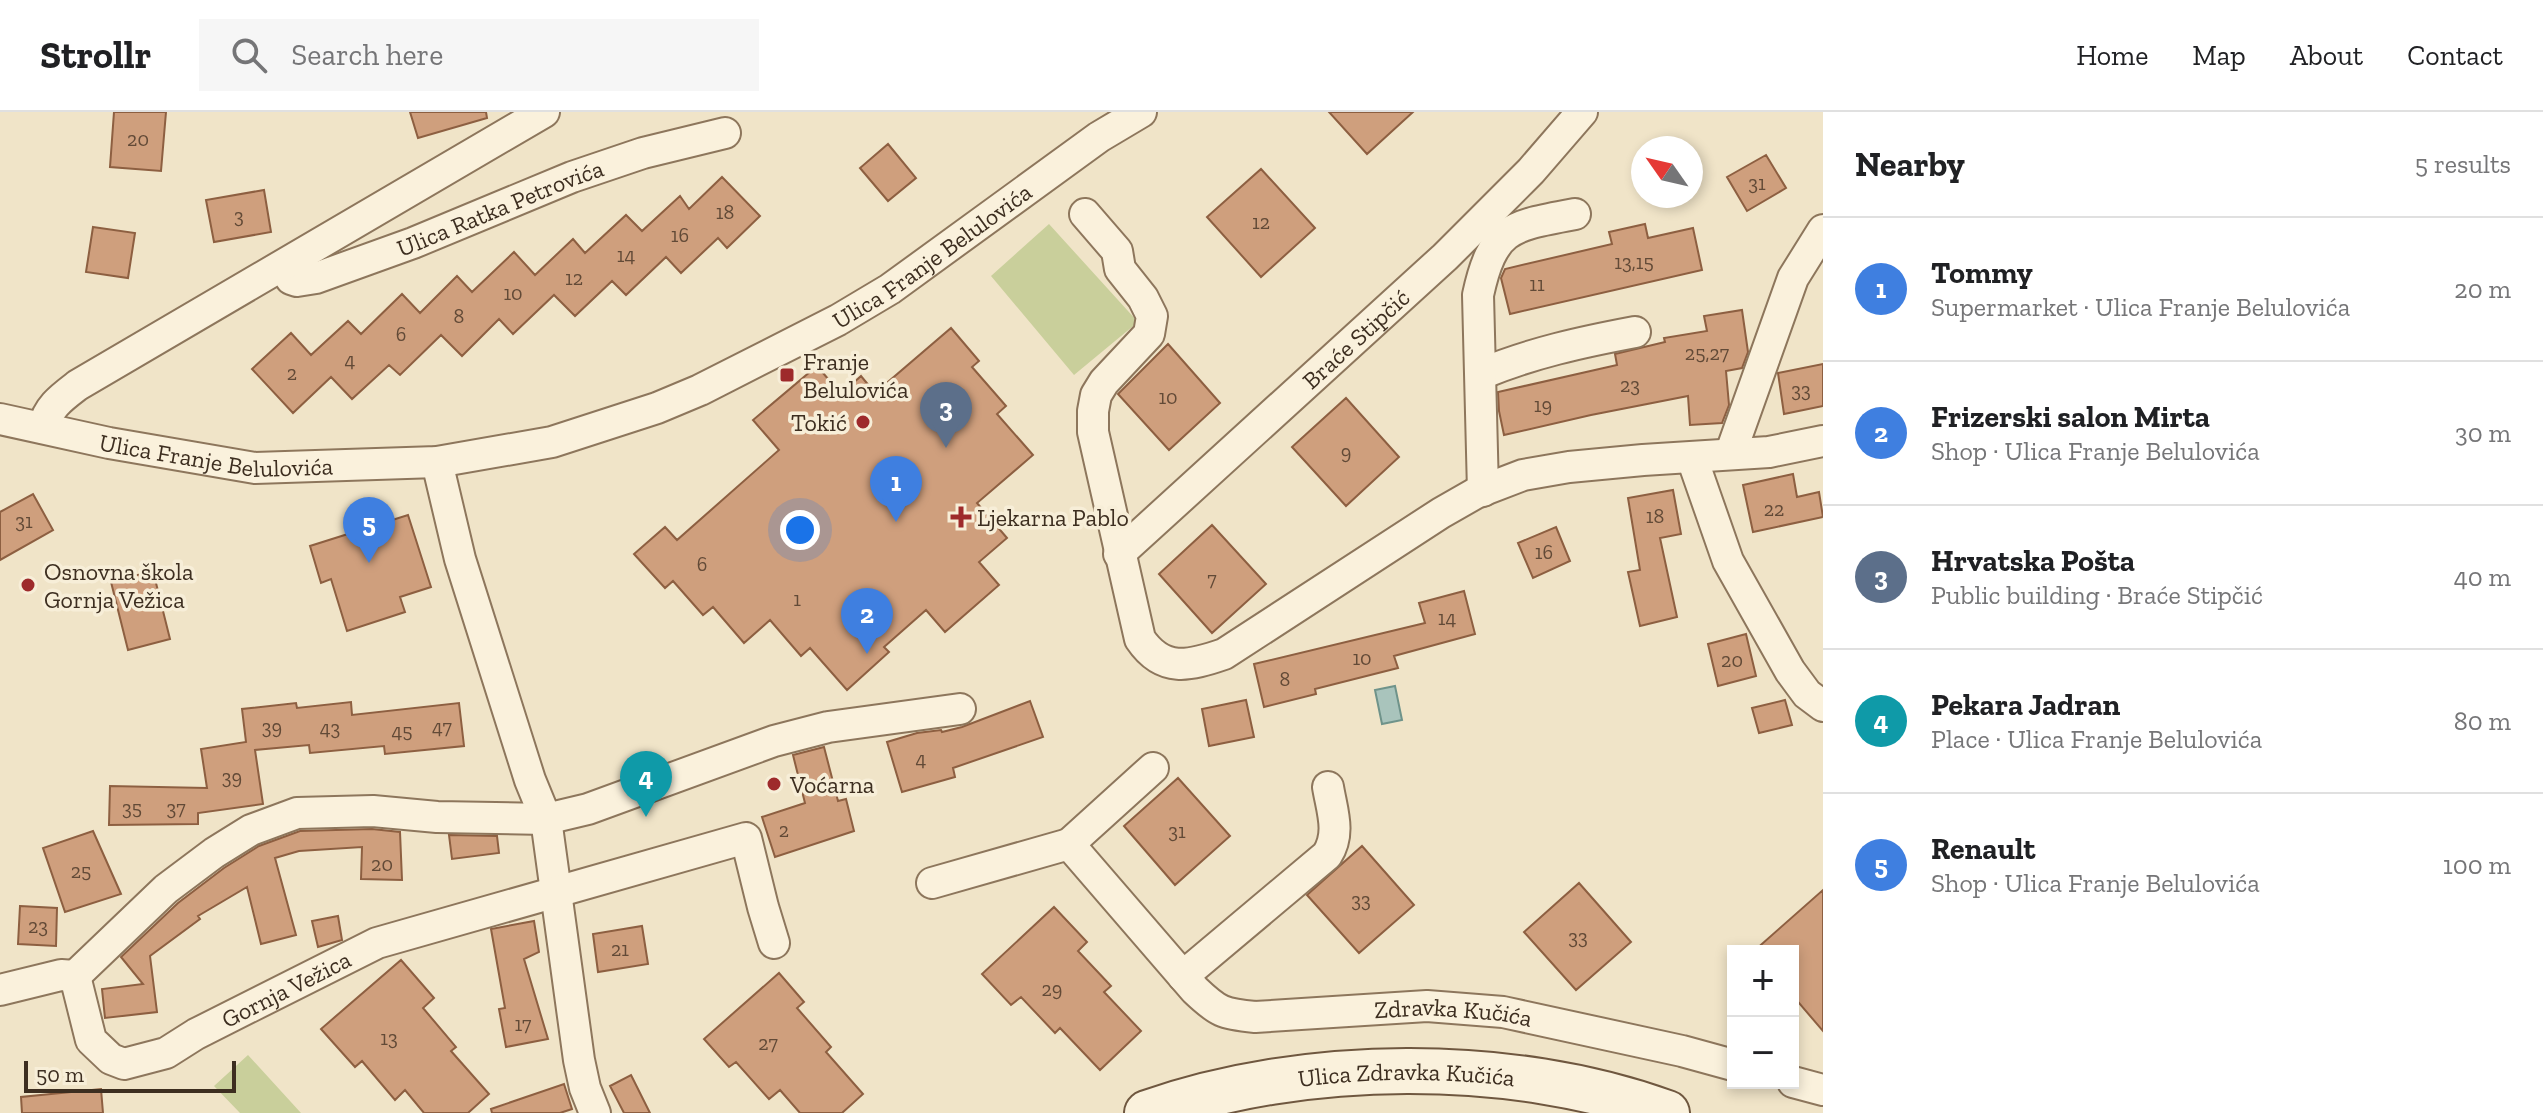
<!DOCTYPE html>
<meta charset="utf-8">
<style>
body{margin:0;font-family:"Zilla Slab",serif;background:#f6f6f6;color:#202124}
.controls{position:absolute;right:24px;bottom:24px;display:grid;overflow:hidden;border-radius:0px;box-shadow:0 4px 12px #0003}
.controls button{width:72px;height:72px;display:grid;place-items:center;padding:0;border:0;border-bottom:2px solid #e0e0e0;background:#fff;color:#202124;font:40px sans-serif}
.compass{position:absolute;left:1631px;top:24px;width:72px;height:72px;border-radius:50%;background:#fff;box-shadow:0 4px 12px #0003;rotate:304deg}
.scale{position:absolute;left:24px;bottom:20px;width:212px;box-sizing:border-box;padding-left:8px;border:4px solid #3d2e20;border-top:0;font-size:22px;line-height:28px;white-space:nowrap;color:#3d2e20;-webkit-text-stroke:6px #f7eed8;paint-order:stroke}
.you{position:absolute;left:800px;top:418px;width:28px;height:28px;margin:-20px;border:6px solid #fff;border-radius:50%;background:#1a73e8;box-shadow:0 0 0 12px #1a73e833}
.badge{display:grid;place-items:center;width:52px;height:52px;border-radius:50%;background:#111827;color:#fff;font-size:26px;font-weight:700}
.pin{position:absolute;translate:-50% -66px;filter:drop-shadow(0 2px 4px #0008)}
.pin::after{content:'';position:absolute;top:42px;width:28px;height:24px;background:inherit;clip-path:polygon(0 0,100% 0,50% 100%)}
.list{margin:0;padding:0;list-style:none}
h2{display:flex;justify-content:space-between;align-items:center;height:104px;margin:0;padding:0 32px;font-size:34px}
h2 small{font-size:26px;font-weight:400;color:#757577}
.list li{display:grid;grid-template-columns:52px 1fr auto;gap:24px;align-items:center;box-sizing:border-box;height:144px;padding:0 32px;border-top:2px solid #e0e0e0}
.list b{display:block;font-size:30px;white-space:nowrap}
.list p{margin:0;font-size:26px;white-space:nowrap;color:#757577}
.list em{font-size:26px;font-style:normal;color:#757577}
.icon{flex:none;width:44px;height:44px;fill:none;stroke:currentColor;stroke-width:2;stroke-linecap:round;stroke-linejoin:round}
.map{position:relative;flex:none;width:1823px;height:1001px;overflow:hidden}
header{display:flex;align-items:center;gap:48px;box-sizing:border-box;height:112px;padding:0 40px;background:#fff;border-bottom:2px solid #e0e0e0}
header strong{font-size:38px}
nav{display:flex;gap:44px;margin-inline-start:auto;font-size:28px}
.search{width:560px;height:72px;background:#f6f6f6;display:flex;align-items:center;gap:20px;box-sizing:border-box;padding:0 28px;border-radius:0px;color:#757577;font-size:30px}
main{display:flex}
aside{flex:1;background:#fff}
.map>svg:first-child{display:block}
.green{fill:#c9cf9b}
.water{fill:#a9c4bc;stroke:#6f938a;stroke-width:2}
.building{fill:#cf9f7d;stroke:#8d5f41;stroke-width:2}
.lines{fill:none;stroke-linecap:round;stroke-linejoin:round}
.minor-casing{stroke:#8d765c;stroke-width:34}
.secondary-casing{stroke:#6f573f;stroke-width:48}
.minor{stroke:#faf1dc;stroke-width:30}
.secondary{stroke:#faf1dc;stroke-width:44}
.poi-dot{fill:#9e2a2b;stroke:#f7eed8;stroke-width:3}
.labels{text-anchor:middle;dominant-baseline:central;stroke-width:7;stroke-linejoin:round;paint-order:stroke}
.number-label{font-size:20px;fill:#624a37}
.street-label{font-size:24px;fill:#3d2e20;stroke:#f7eed8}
.poi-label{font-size:24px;fill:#3d2e20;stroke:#f7eed8;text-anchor:start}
</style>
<header>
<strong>Strollr</strong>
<div class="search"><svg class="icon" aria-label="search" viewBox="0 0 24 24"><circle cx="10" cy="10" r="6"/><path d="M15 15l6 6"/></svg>Search here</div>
<nav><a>Home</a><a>Map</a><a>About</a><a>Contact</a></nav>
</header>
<main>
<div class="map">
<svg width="1823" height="1001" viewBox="0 0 1823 1001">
<rect width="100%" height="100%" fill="#f0e4c8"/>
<path class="green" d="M1049 112 1138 210 1074 263 991 164Z
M248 943 301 1001H240L214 974Z"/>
<path class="water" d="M1395 574 1402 608 1382 612 1375 578Z"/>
<path class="building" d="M114 0H166L161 59 110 55Z
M410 0H486L487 6 418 26Z
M1329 0H1413L1367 42Z
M888 32 916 66 888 89 860 56Z
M1766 43 1786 76 1747 99 1727 65Z
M1261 57 1315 116 1261 165 1207 105Z
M722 65 760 104 727 136 718 126 681 161 666 145 626 183 612 169 575 204 554 183 513 222 499 207 462 244 441 223 400 263 389 253 352 287 331 265 293 301 252 257 291 221 311 243 348 209 361 222 402 182 420 201 457 164 472 180 514 140 535 163 573 127 585 141 626 103 642 119 680 84 689 97Z
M264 78 271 120 214 130 206 88Z
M1645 112 1648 126 1693 116 1702 158 1510 202 1501 166 1505 157 1612 132 1609 120Z
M93 115 135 121 128 166 86 160Z
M1742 198 1748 240 1742 256 1726 259 1729 293 1722 311 1690 313 1688 284 1591 303 1504 323 1499 299 1498 280 1617 253 1615 242 1665 230 1664 226 1707 219 1704 204Z
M951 216 979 249 972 255 1006 294 997 302 1033 343 977 391 1007 426 979 450 999 473 945 520 926 498 884 535 889 540 847 578 810 536 801 544 770 508 744 531 713 495 703 503 673 469 665 476 634 442 665 415 677 428 779 338 753 308 817 254 841 282 861 264 875 281Z
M1168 232 1220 291 1169 338 1118 282Z
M1823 252V294L1784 302 1778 261Z
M1346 286 1399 345 1346 394 1292 335Z
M1793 362 1797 385 1819 380 1823 405 1753 420 1743 373Z
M1673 378 1681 422 1660 426 1677 505 1640 514 1628 460 1640 458 1628 386Z
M33 382 53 418 0 448V400Z
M408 403 431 475 400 485 405 500 347 519 331 467 321 471 310 434Z
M1212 413 1266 472 1212 521 1159 462Z
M1556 415 1570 449 1533 466 1518 431Z
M153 459 170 527 128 538 111 470Z
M1464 479 1475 522 1394 544 1398 556 1315 577 1316 582 1264 595 1254 552 1425 511 1419 491Z
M1746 522 1756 564 1718 574 1708 532Z
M1246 588 1254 625 1209 634 1202 597Z
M1785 588 1792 613 1759 621 1752 596Z
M1030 589 1043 625 953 656 955 665 902 680 887 630 917 621 941 618 942 620 962 615Z
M351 590 352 603 459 591 464 634 385 642 384 634 310 641 309 633 255 638 263 692 198 701V712L109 713 110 674 207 676 201 637 246 630 242 597 296 591 297 596Z
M824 635 838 689 846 687 854 719 775 745 762 705 805 691 793 643Z
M1178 666 1230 724 1175 773 1124 714Z
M372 717 400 720 402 768 361 767 362 735 299 739 275 746 296 823 261 832 247 775 198 804 200 807 150 844 157 900 105 906 102 877 143 872 121 845 178 791 224 756 259 734 300 719Z
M93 719 121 782 65 800 43 736Z
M449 723 497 724 499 741 452 747Z
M1362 734 1414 793 1359 841 1307 783Z
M1579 771 1631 830 1576 878 1524 820Z
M1823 778V919L1793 884V839H1754Z
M20 794 57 796 56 834 18 832Z
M1054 795 1087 830 1078 839 1111 874 1104 880 1141 919 1100 958 1060 916 1055 921 1021 885 1011 893 982 862Z
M338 804 342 828 318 835 312 809Z
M534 809 539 840 524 847 548 927 506 935 499 897 505 896 491 817Z
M642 814 648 852 598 860 593 822Z
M401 848 434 886 423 896 456 935 451 939 489 982 468 1001H424L405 978 395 988 362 949 355 955 321 917Z
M779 861 804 890 797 896 831 935 826 940 863 982 842 1001H800L780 978 769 987 736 950 729 955 704 927Z
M631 963 650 1001H624L610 974Z
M564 972 572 997 560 1001H492L491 997Z
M101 977 103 1001H22L21 985Z"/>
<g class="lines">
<defs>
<g id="minor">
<path d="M1085 102 1117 139 1120 157 1143 186 1152 204 1149 222 1104 270 1096 283 1093 299V320L1140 527C1163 561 1189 554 1224 542L1441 401 1476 381 1523 363 1569 355 1643 348 1769 340 1823 329"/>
<path id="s1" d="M283 154 291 167 297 169 316 166 413 131 572 65 643 41 725 21"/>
<path d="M1481 262C1531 241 1582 230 1635 220"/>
<path id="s2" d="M0 307 109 331 255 356 437 350 552 330 657 296 700 278 838 208 890 177 1099 25 1141 0"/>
<path d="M43 316C48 295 61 286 78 273L544 0"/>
<path d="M1731 340 1793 166 1823 118"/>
<path d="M1692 346 1728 449 1790 559 1807 582 1823 594"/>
<path d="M437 350 460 447 530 668 546 707 579 948 585 976 595 1001"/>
<path d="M1483 379 1478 183C1493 114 1512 114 1575 102"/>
<path id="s3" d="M1119 442 1445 145 1531 59 1582 0"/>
<path d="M1069 732 1153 656"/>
<path id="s4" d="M932 771 1069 732 1195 878C1218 900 1223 902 1255 905L1427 894 1503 900 1682 939 1733 953"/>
<path d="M75 864 166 777 214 741 251 718 297 701 373 699 437 705 546 707 588 697 774 629 828 615 960 597"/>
<path d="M1183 864 1327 743C1341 721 1332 699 1328 675"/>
<path id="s5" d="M0 878 61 863 75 864 91 928 111 947 124 952 166 941 196 922 377 831 746 726 763 795 774 831"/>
<path d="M1793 970 1823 978"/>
</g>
<g id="secondary">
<path id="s6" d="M1147 1001C1303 946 1511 944 1667 1001"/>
</g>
</defs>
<use href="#minor" class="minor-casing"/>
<use href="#secondary" class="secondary-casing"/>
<use href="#minor" class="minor"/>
<use href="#secondary" class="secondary"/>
</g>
<g class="poi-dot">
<rect x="779" y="255" width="16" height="16" rx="4"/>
<circle cx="863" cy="310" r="8"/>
<path d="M957 393h8v8h8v8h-8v8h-8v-8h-8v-8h8z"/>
<circle cx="28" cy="473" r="8"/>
<circle cx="774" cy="672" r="8"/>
</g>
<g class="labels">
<g class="number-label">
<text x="138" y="27">20</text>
<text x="1757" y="71">31</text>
<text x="725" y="100">18</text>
<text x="239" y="104">3</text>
<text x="1261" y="110">12</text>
<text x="680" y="123">16</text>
<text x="626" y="143">14</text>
<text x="1634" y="150">13,15</text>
<text x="574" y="166">12</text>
<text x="1537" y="172">11</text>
<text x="513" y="181">10</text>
<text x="459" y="204">8</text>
<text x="401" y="222">6</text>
<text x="1707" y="241">25,27</text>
<text x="350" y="248">4</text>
<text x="292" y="261">2</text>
<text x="1630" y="273">23</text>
<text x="1801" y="278">33</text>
<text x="1168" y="285">10</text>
<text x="1543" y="293">19</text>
<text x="1346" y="340">9</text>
<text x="1774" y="397">22</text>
<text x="1655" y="404">18</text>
<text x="24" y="409">31</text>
<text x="1544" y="440">16</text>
<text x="702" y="452">6</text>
<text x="1212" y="467">7</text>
<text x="797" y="487">1</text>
<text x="1447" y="506">14</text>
<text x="1362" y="546">10</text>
<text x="1732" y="548">20</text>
<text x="1285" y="567">8</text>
<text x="272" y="615">39</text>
<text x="442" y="615">47</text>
<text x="330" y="616">43</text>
<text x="402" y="619">45</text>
<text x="921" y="647">4</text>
<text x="232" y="665">39</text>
<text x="132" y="696">35</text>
<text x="176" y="696">37</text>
<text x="784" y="718">2</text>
<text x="1177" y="719">31</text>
<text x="382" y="752">20</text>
<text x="81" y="759">25</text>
<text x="1361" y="788">33</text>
<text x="38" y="814">23</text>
<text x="1578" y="825">33</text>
<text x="620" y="837">21</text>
<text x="1052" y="877">29</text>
<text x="523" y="912">17</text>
<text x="389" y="926">13</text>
<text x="768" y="931">27</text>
</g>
<g class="street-label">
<text stroke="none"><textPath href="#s1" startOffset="238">Ulica Ratka Petrovića</textPath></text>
<text stroke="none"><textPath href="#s2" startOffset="984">Ulica Franje Belulovića</textPath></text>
<text stroke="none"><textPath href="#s3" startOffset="320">Braće Stipčić</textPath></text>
<text stroke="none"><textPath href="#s2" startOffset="220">Ulica Franje Belulovića</textPath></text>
<text stroke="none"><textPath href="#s5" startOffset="364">Gornja Vežica</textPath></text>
<text stroke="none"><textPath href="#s4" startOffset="602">Zdravka Kučića</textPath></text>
<text stroke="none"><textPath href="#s6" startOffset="264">Ulica Zdravka Kučića</textPath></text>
</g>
<g class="poi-label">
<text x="803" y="249">Franje<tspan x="803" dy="28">Belulovića</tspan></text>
<text x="847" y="310" text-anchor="end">Tokić</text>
<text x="977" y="405">Ljekarna Pablo</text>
<text x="44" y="459">Osnovna škola<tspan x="44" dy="28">Gornja Vežica</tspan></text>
<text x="790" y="672">Voćarna</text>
</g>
</g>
</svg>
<div class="controls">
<button>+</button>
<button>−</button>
</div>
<svg class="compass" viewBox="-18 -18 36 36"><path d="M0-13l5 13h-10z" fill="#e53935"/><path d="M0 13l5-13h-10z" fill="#757577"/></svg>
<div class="scale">50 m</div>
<div class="you"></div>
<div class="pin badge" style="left:896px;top:410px;background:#3f7fe0">1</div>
<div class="pin badge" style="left:867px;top:542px;background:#3f7fe0">2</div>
<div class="pin badge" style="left:946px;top:336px;background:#5c6f8a">3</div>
<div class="pin badge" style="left:646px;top:705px;background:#0f9aa8">4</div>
<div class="pin badge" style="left:369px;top:451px;background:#3f7fe0">5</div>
</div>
<aside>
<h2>Nearby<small>5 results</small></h2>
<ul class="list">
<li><span class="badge" style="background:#3f7fe0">1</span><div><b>Tommy</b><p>Supermarket · Ulica Franje Belulovića</p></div><em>20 m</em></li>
<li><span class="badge" style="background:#3f7fe0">2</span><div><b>Frizerski salon Mirta</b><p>Shop · Ulica Franje Belulovića</p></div><em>30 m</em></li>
<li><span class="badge" style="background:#5c6f8a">3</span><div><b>Hrvatska Pošta</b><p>Public building · Braće Stipčić</p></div><em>40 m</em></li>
<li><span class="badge" style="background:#0f9aa8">4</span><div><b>Pekara Jadran</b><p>Place · Ulica Franje Belulovića</p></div><em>80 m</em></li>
<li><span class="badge" style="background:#3f7fe0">5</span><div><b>Renault</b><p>Shop · Ulica Franje Belulovića</p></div><em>100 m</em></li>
</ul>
</aside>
</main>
